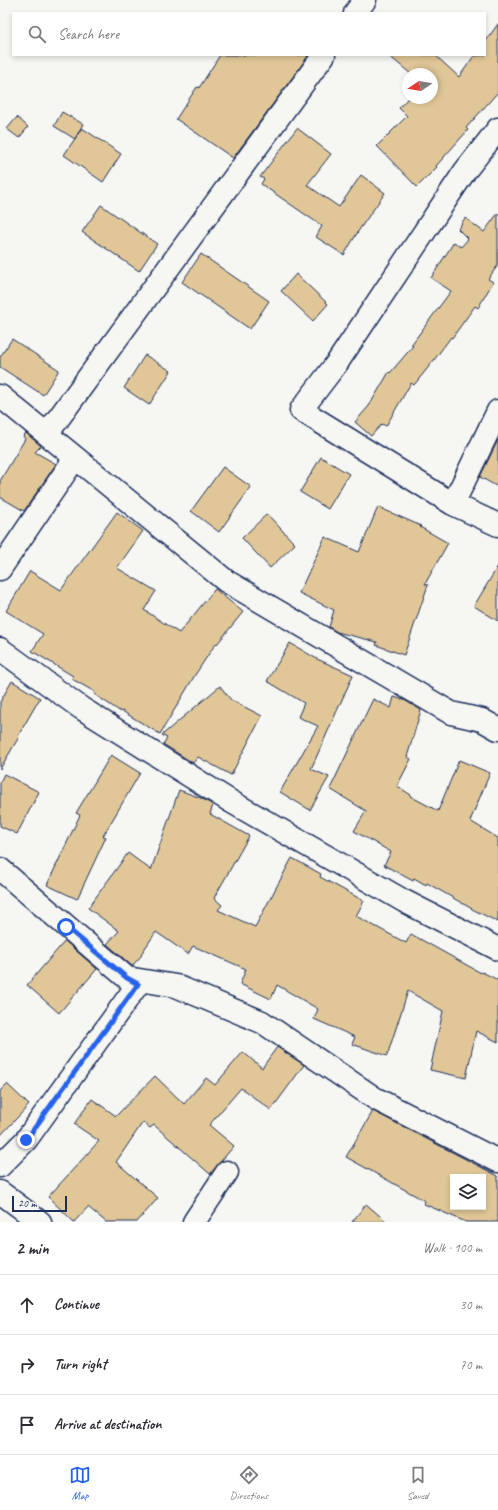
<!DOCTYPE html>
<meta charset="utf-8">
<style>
body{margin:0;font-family:Caveat,sans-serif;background:#f2f2f3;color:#2b2b33}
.controls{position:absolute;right:12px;bottom:12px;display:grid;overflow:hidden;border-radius:0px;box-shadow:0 2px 6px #0003}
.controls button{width:36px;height:36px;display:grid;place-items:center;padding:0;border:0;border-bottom:1px solid #e1e1e2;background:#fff;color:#2b2b33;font:20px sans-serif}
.compass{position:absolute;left:402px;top:68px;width:36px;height:36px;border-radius:50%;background:#fff;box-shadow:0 2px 6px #0003;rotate:258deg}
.scale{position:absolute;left:12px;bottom:10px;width:55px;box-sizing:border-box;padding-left:4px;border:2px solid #1b2f5e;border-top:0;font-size:11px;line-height:14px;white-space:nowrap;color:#1b2f5e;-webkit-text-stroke:3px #f6f6f2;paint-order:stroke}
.stop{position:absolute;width:12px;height:12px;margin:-9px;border:3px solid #2563eb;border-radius:50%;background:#fff}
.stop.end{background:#2563eb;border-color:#fff;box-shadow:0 1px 4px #0008}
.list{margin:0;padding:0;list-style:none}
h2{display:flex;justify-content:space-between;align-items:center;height:52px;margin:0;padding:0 16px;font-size:17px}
h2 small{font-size:13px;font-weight:400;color:#7c7c81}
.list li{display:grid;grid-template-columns:26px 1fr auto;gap:12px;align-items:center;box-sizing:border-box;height:60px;padding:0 16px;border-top:1px solid #e1e1e2}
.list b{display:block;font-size:15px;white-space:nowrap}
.list em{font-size:13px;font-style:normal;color:#7c7c81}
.icon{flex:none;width:22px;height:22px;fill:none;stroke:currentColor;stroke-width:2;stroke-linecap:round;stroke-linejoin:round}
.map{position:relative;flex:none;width:498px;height:1222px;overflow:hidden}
.search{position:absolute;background:#fff;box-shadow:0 2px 6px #0003;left:12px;right:12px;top:12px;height:44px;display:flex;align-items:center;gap:10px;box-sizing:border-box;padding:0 14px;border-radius:0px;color:#7c7c81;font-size:15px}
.sheet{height:232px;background:#fff}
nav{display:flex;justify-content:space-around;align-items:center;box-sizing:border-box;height:56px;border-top:1px solid #e1e1e2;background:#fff;font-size:11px;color:#7c7c81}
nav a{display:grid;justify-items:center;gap:2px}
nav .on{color:#2563eb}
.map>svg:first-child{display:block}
.building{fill:#e1c797;stroke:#1b2f5e;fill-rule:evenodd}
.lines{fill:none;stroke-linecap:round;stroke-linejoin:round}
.minor-casing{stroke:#1b2f5e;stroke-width:25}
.minor{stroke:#f6f6f2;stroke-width:22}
.route{stroke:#2563eb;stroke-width:5}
</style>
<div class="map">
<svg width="498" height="1222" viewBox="0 0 498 1222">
<rect width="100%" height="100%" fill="#f6f6f2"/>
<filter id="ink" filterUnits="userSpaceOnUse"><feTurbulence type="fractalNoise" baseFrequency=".025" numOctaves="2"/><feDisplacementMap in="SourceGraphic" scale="8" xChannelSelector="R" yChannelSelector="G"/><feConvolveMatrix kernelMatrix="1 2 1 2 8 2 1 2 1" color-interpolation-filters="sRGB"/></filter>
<g filter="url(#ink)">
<path class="building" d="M498 24V92L466 128 468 130 436 166 437 167 417 187 377 146 407 116 399 108 408 98H432V74H411L388 55H435L459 77 474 56 485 55V42Z
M220 55H309L233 158 176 119 197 87 199 88Z
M62 112 83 124 75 139 54 126Z
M17 117 28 127 19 138 7 129Z
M82 128 121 154 103 182 64 155Z
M297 128 331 154 307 185 339 207 361 175 385 193 359 230 344 255 316 237 322 226 261 184 264 179 260 177Z
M101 205 157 244 139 271 82 232Z
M498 213V265L488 279 493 282 478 308 475 306 452 338 451 337 431 364 414 385 411 383 386 426 382 424 371 436 355 422 369 406 389 372 390 373 413 346 411 345 451 291 431 278 454 242 461 247 468 239 458 229 465 218 484 232Z
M201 254 269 301 250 329 182 282Z
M296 274 328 304 313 321 281 291Z
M12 339 59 370 43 395 0 367V357Z
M145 355 171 371 149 405 124 388Z
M26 433 41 446 35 452 56 464 24 511 0 497V481L25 439 23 436Z
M498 440V487L480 477Z
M321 457 349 474 328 509 300 492Z
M223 467 251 487 219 532 191 511Z
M378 507 421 526 420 527 448 543 425 584 428 585 404 655 376 645 377 642 337 632 329 627 334 610 299 593 325 537 359 552Z
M117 512 143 531 117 568 156 591 144 610 179 633 215 589 243 612 217 644 216 643 195 675 160 734 122 711 121 712 94 694 95 692 72 679 73 676 32 651 43 634 6 611 30 571 61 590Z
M267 514 295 544 270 568 242 538Z
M498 566V621L474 606Z
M290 643 317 659 353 675 311 769 329 777 310 810 280 792 318 726 298 717 304 703 267 681Z
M12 681 40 698 18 736 19 737 0 769V702Z
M220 686 231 700 262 716 231 775 198 757 193 763 163 744 167 738 162 735Z
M394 697 404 700 421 710 407 757 411 759 397 786 411 795 410 796 438 811 459 760 490 773 470 821 498 838V922L474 910 427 883 426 885 414 878 413 881 384 865 391 852 354 831 366 811 330 789 373 699 391 708Z
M111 755 140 773 103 836 106 837 77 899 47 885 80 815 76 813Z
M4 774 39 792 17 834 0 826V782Z
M179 790 201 798 213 805 210 814 249 836 214 898 222 905 218 910 255 927 292 858 321 874 320 877 364 901 356 916 406 943 411 934 481 973 482 972 498 980V1042L476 1031 466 1078 430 1070 443 1011 408 991 387 1056 352 1044 355 1037 314 1019 318 1009 277 985 271 999 240 984 246 969 193 946 188 954 156 932 141 954 142 955 132 966 107 944 119 931 88 908 128 853 151 870Z
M65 941 97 969 59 1013 27 985Z
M277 1047 304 1065 271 1110 241 1088 209 1125 234 1146 210 1174 154 1125 150 1128 143 1122 116 1162 158 1198 137 1222H106L88 1207 74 1222 48 1197 99 1141 74 1124 92 1099 116 1116 155 1076 184 1104 206 1078 215 1085 243 1052 262 1068Z
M7 1084 29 1105 0 1136V1091Z
M373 1111 498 1176V1222H466L424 1204 425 1201 346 1157ZM453 1177H483V1207H453Z
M366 1204 387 1222H352Z"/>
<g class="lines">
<defs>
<path id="minor" d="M355 13 365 0
M498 129 465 171 337 363 301 410 453 504 498 525
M0 396 226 581 451 713 482 720 498 729
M47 434 324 55
M453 504 498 411
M0 569 75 458
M0 649 81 708 230 801 404 901 498 949
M0 869 127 978 176 986 262 1022 376 1099 498 1161
M0 1166 26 1140 138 984 127 978
M0 1192 40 1222
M194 1222 227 1172"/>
</defs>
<use href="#minor" class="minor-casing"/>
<use href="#minor" class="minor"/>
</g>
</g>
<g class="lines" filter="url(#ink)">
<path class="route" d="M26 1140 138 984 127 978 66 927"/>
</g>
</svg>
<div class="controls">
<button><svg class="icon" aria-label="layers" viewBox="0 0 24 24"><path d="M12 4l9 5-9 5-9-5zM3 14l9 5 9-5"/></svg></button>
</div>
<svg class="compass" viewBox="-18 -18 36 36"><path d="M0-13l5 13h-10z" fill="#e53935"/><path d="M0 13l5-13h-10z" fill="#7c7c81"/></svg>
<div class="scale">20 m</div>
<div class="stop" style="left:66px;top:927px"></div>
<div class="stop end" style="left:26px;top:1140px"></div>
<div class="search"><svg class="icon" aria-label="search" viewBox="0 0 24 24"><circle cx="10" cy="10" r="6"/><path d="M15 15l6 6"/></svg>Search here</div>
</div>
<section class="sheet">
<h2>2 min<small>Walk · 100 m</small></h2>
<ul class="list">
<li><svg class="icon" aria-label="ahead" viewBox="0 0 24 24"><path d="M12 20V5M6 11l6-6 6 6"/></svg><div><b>Continue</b></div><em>30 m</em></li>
<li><svg class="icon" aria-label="right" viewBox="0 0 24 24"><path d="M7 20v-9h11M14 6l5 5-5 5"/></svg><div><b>Turn right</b></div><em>70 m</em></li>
<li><svg class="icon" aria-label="arrive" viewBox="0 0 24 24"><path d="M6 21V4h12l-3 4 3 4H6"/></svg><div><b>Arrive at destination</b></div></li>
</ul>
</section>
<nav>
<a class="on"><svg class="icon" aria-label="map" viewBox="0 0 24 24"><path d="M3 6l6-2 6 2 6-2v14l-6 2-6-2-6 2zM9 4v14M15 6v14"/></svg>Map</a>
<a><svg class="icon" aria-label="directions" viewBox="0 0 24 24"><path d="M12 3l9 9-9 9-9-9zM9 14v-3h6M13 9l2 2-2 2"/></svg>Directions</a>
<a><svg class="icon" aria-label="saved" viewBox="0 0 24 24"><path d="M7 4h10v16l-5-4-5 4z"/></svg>Saved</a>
</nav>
